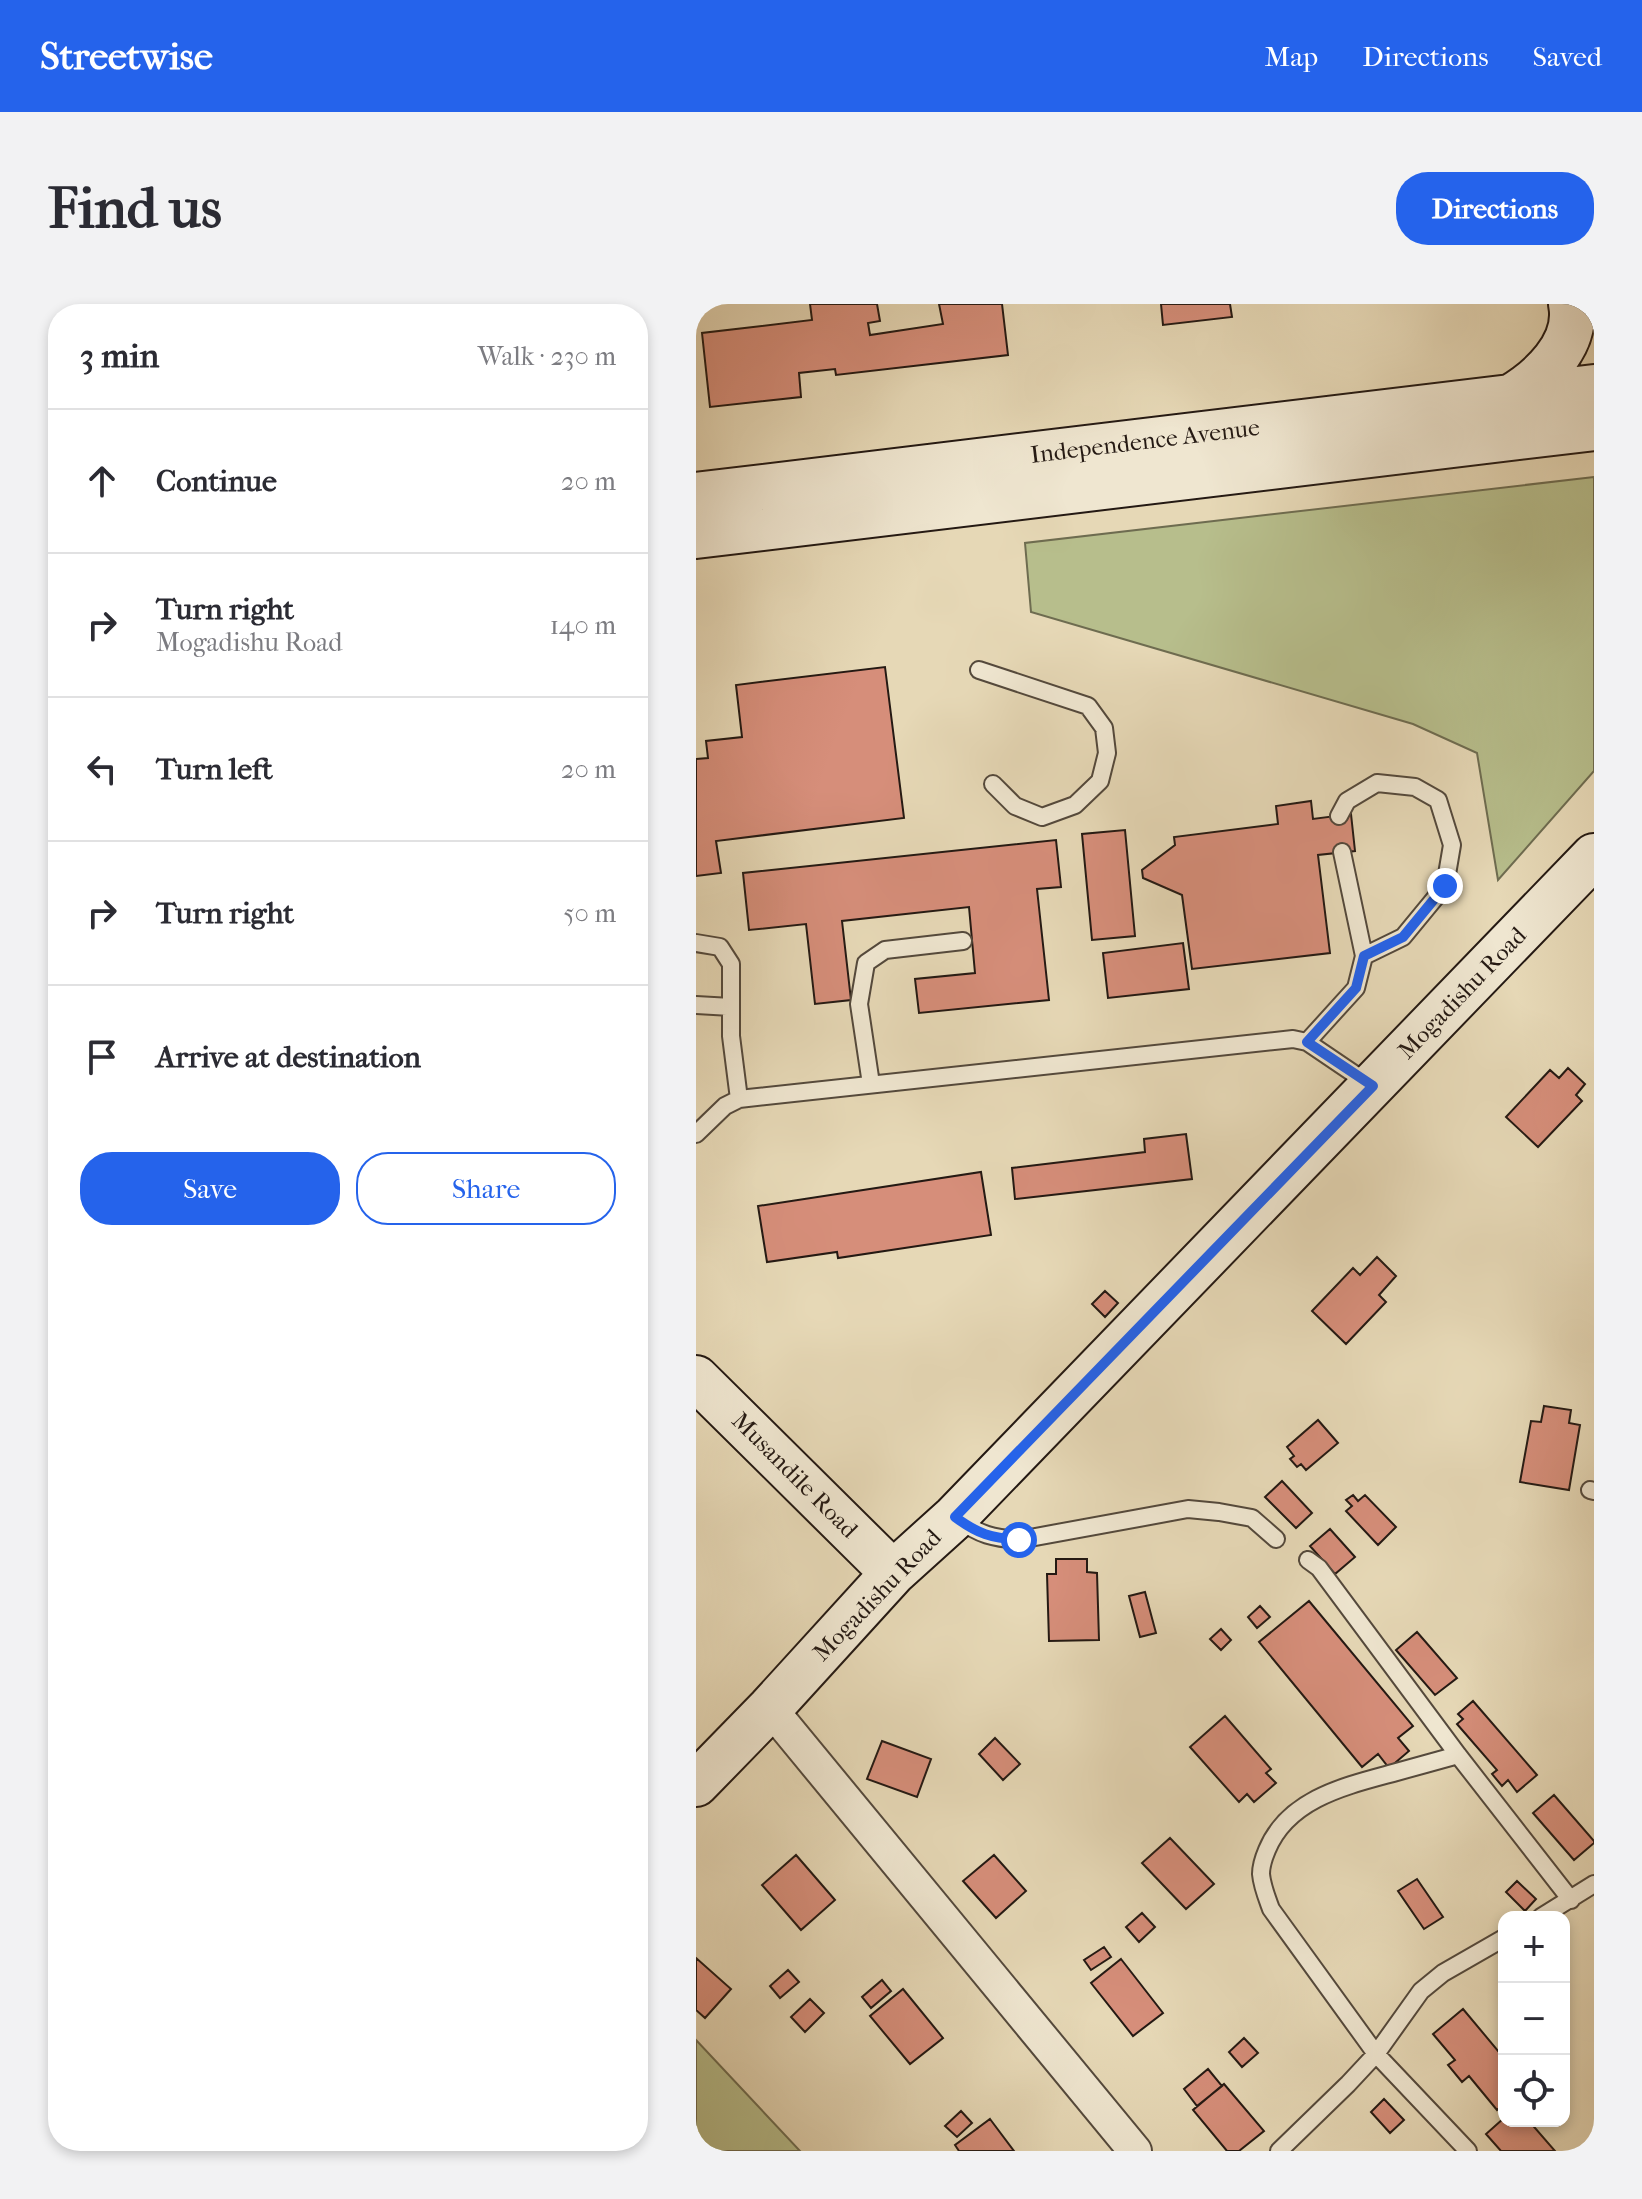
<!DOCTYPE html>
<meta charset="utf-8">
<style>
body{margin:0;font-family:"IM FELL French Canon",serif;background:#f2f2f3;color:#2b2b33}
.controls{position:absolute;right:24px;bottom:24px;display:grid;overflow:hidden;border-radius:16px;box-shadow:0 4px 12px #0003}
.controls button{width:72px;height:72px;display:grid;place-items:center;padding:0;border:0;border-bottom:2px solid #e1e1e2;background:#fff;color:#2b2b33;font:40px sans-serif}
.stop{position:absolute;width:24px;height:24px;margin:-18px;border:6px solid #2563eb;border-radius:50%;background:#fff}
.stop.end{background:#2563eb;border-color:#fff;box-shadow:0 2px 8px #0008}
.list{margin:0;padding:0;list-style:none}
h2{display:flex;justify-content:space-between;align-items:center;height:104px;margin:0;padding:0 32px;font-size:34px}
h2 small{font-size:26px;font-weight:400;color:#7c7c81}
.list li{display:grid;grid-template-columns:52px 1fr auto;gap:24px;align-items:center;box-sizing:border-box;height:144px;padding:0 32px;border-top:2px solid #e1e1e2}
.list b{display:block;font-size:30px;white-space:nowrap}
.list p{margin:0;font-size:26px;white-space:nowrap;color:#7c7c81}
.list em{font-size:26px;font-style:normal;color:#7c7c81}
.actions{display:flex;gap:16px;padding:24px 32px}
.actions a{flex:1;padding:18px 0;border:2px solid #2563eb;border-radius:32px;text-align:center;font-size:28px;color:#2563eb}
.actions .main{background:#2563eb;color:#fff}
.icon{flex:none;width:44px;height:44px;fill:none;stroke:currentColor;stroke-width:2;stroke-linecap:round;stroke-linejoin:round}
.map{position:relative;flex:none;width:898px;height:1847px;overflow:hidden;border-radius:32px}
header{display:flex;align-items:center;gap:48px;box-sizing:border-box;height:112px;padding:0 40px;background:#2563eb;color:#fff}
header strong{font-size:38px}
nav{display:flex;gap:44px;margin-inline-start:auto;font-size:28px}
.intro{display:flex;align-items:center;justify-content:space-between;box-sizing:border-box;height:192px;padding:0 48px}
h1{margin:0;font-size:56px}
.button{padding:20px 36px;border-radius:32px;background:#2563eb;color:#fff;font-size:28px;font-weight:700}
main{display:flex;gap:48px;padding:0 48px}
aside{flex:1;background:#fff;border-radius:32px;box-shadow:0 4px 12px #0003}
.map>svg:first-child{display:block}
.green{fill:#b7be8c;stroke:#6e6c50;stroke-width:2}
.building{fill:#d68e7a;stroke:#241913;stroke-width:2}
.lines{fill:none;stroke-linecap:round;stroke-linejoin:round}
.lane-casing{stroke:#54493c;stroke-width:20}
.street-casing{stroke:#54493c;stroke-width:36}
.secondary-casing{stroke:#241913;stroke-width:48}
.lane{stroke:#efe6d0;stroke-width:16}
.street{stroke:#efe6d0;stroke-width:32}
.secondary{stroke:#efe6d0;stroke-width:44}
.route{stroke:#2563eb;stroke-width:10}
.labels{text-anchor:middle;dominant-baseline:central;stroke-width:6;stroke-linejoin:round;paint-order:stroke}
.street-label{font-size:24px;fill:#241913;stroke:#efe6d0}
</style>
<header>
<strong>Streetwise</strong>
<nav><a>Map</a><a>Directions</a><a>Saved</a></nav>
</header>
<div class="intro"><h1>Find us</h1><a class="button">Directions</a></div>
<main>
<aside>
<h2>3 min<small>Walk · 230 m</small></h2>
<ul class="list">
<li><svg class="icon" aria-label="ahead" viewBox="0 0 24 24"><path d="M12 20V5M6 11l6-6 6 6"/></svg><div><b>Continue</b></div><em>20 m</em></li>
<li><svg class="icon" aria-label="right" viewBox="0 0 24 24"><path d="M7 20v-9h11M14 6l5 5-5 5"/></svg><div><b>Turn right</b><p>Mogadishu Road</p></div><em>140 m</em></li>
<li><svg class="icon" aria-label="left" viewBox="0 0 24 24"><path d="M17 20v-9H6M10 6l-5 5 5 5"/></svg><div><b>Turn left</b></div><em>20 m</em></li>
<li><svg class="icon" aria-label="right" viewBox="0 0 24 24"><path d="M7 20v-9h11M14 6l5 5-5 5"/></svg><div><b>Turn right</b></div><em>50 m</em></li>
<li><svg class="icon" aria-label="arrive" viewBox="0 0 24 24"><path d="M6 21V4h12l-3 4 3 4H6"/></svg><div><b>Arrive at destination</b></div></li>
</ul>
<div class="actions"><a class="main">Save</a><a>Share</a></div>
</aside>
<div class="map">
<svg width="898" height="1847" viewBox="0 0 898 1847">
<rect width="100%" height="100%" fill="#e6d8b6"/>
<filter id="stains"><feTurbulence type="fractalNoise" baseFrequency=".0025" numOctaves="4"/><feColorMatrix values="0 0 0 0 .2 0 0 0 0 .09 0 0 0 0 .02 0 0 0 .5 -.17"/></filter>
<radialGradient id="worn" r=".72"><stop offset=".6" stop-color="#630" stop-opacity="0"/><stop offset="1" stop-color="#630" stop-opacity=".3"/></radialGradient>
<path class="green" d="M898 173V467L802 576 781 449 717 420 335 308 329 239Z
M0 1736 104 1847H0Z"/>
<path class="building" d="M114 0H181L184 17 172 19 174 31 247 20 243 0H306L312 51 140 71 139 65 103 69 105 93 14 103 6 29 116 16Z
M465 0H534L536 13 467 21Z
M189 363 208 514 20 537 25 569 0 572V455L12 454 10 437 46 433 40 381Z
M615 497 617 515 655 510 659 547 622 551 634 649 496 665 486 591 447 574 446 566 479 541 478 533 582 520 580 502Z
M429 526 439 632 396 636 386 530Z
M360 536 365 583 341 585 353 696 223 709 219 675 279 669 273 603 146 617 155 696 119 700 110 620 53 626 47 569Z
M487 639 493 685 412 694 407 649Z
M872 764 889 780 880 791 886 797 842 843 810 813 854 766 863 774Z
M490 830 496 875 319 895 316 864 449 848 448 835Z
M285 868 295 931 142 954 141 948 71 958 62 902Z
M681 953 700 972 683 991 690 998 650 1040 616 1007 657 964 664 971Z
M409 987 422 999 409 1013 396 1000Z
M848 1102 875 1106 873 1119 884 1121 873 1186 824 1178 835 1117 845 1118Z
M622 1116 642 1139 610 1166 605 1160 601 1163 594 1155 598 1152 591 1143Z
M586 1177 616 1209 600 1224 569 1193Z
M657 1191 662 1197 669 1191 700 1223 682 1241 650 1207 656 1202 650 1196Z
M634 1225 659 1253 639 1270 614 1242Z
M360 1255H391V1268L401 1269 403 1336 353 1337 351 1270H360Z
M449 1288 460 1329 444 1333 433 1292Z
M613 1297 717 1422 702 1434 713 1447 693 1464 682 1450 666 1463 563 1338Z
M564 1302 574 1313 561 1324 552 1313Z
M525 1325 535 1336 525 1346 514 1335Z
M721 1328 761 1374 739 1391 700 1346Z
M777 1397 841 1471 821 1488 812 1476 806 1482 796 1470 801 1466 761 1420 767 1415 762 1410Z
M529 1412 575 1465 570 1469 580 1479 558 1498 551 1490 543 1498 494 1443Z
M299 1434 324 1460 307 1476 283 1450Z
M186 1437 235 1455 221 1493 171 1475Z
M858 1491 898 1537V1539L878 1556 837 1509Z
M474 1534 518 1580 490 1605 446 1559Z
M100 1551 139 1596 105 1626 66 1581Z
M298 1551 330 1587 300 1614 267 1577Z
M721 1575 747 1613 728 1625 702 1587Z
M821 1577 840 1595 829 1607 810 1588Z
M446 1609 459 1623 443 1638 430 1623Z
M408 1643 415 1653 395 1666 388 1656Z
M0 1654 35 1685 9 1714 0 1706Z
M425 1655 467 1709 437 1732 395 1679Z
M92 1666 103 1678 84 1694 74 1682Z
M186 1676 195 1687 175 1704 166 1693Z
M207 1685 247 1734 214 1760 174 1712Z
M114 1695 128 1709 109 1728 95 1713Z
M767 1705 808 1754V1800L801 1806 773 1772 766 1778 752 1761 759 1756 737 1730Z
M548 1734 562 1749 546 1763 533 1748Z
M512 1765 526 1782 501 1802 488 1785Z
M528 1780 568 1827 543 1847H531L497 1806Z
M688 1795 708 1816 694 1829 675 1808Z
M265 1807 276 1819 261 1833 249 1822Z
M808 1814V1817H833L859 1847H805L790 1830Z
M294 1815 318 1847H263L259 1841Z"/>
<g class="lines">
<defs>
<path id="lane" d="M283 366 392 402 408 424 411 449 404 477 379 501 346 513 319 502 297 480
M643 512 651 497 681 479 719 483 742 496 756 541 749 582 707 633 668 652
M0 639 24 643 35 660V732L43 795
M0 701 35 703
M611 738 660 684 668 652 646 548
M175 780 163 700 170 659 189 646 267 637
M0 830 29 802 43 795 597 735 611 738 676 782
M894 1186 898 1187
M262 1215C284 1231 297 1234 323 1236L492 1205 523 1208 556 1214 580 1235
M612 1256 623 1264 762 1451 875 1596
M762 1451C740 1457 719 1463 697 1469 649 1482 592 1495 571 1546 568 1553 565 1562 565 1570 566 1582 571 1594 575 1605L680 1750 772 1847
M845 1613 898 1580
M583 1847 652 1780 680 1750 725 1687 747 1669 808 1634"/>
<path id="street" d="M74 1404 439 1847"/>
<path id="secondary" d="M813 94C844 76 883 41 875 0
M0 191 898 83
M0 232 898 124
M0 1074 197 1269
M0 1480 74 1404 197 1269 259 1213 898 552"/>
</defs>
<use href="#lane" class="lane-casing"/>
<use href="#street" class="street-casing"/>
<use href="#secondary" class="secondary-casing"/>
<use href="#lane" class="lane"/>
<use href="#street" class="street"/>
<use href="#secondary" class="secondary"/>
</g>
<g class="lines">
<path class="route" d="M323 1236C295 1234 282 1230 259 1213L677 782 611 738 660 684 668 652 707 633 749 582"/>
</g>
<g class="labels">
<g class="street-label">
<text transform="translate(449 137) rotate(-7)">Independence Avenue</text>
<text transform="translate(766 689) rotate(-46)">Mogadishu Road</text>
<text transform="translate(99 1171) rotate(45)">Musandile Road</text>
<text transform="translate(181 1291) rotate(-46)">Mogadishu Road</text>
</g>
</g>
<rect width="100%" height="100%" filter="url(#stains)"/>
<rect width="100%" height="100%" fill="url(#worn)"/>
</svg>
<div class="controls">
<button>+</button>
<button>−</button>
<button><svg class="icon" aria-label="locate" viewBox="0 0 24 24"><circle cx="12" cy="12" r="6"/><path d="M12 2v4M12 18v4M2 12h4M18 12h4"/></svg></button>
</div>
<div class="stop" style="left:323px;top:1236px"></div>
<div class="stop end" style="left:749px;top:582px"></div>
</div>
</main>
